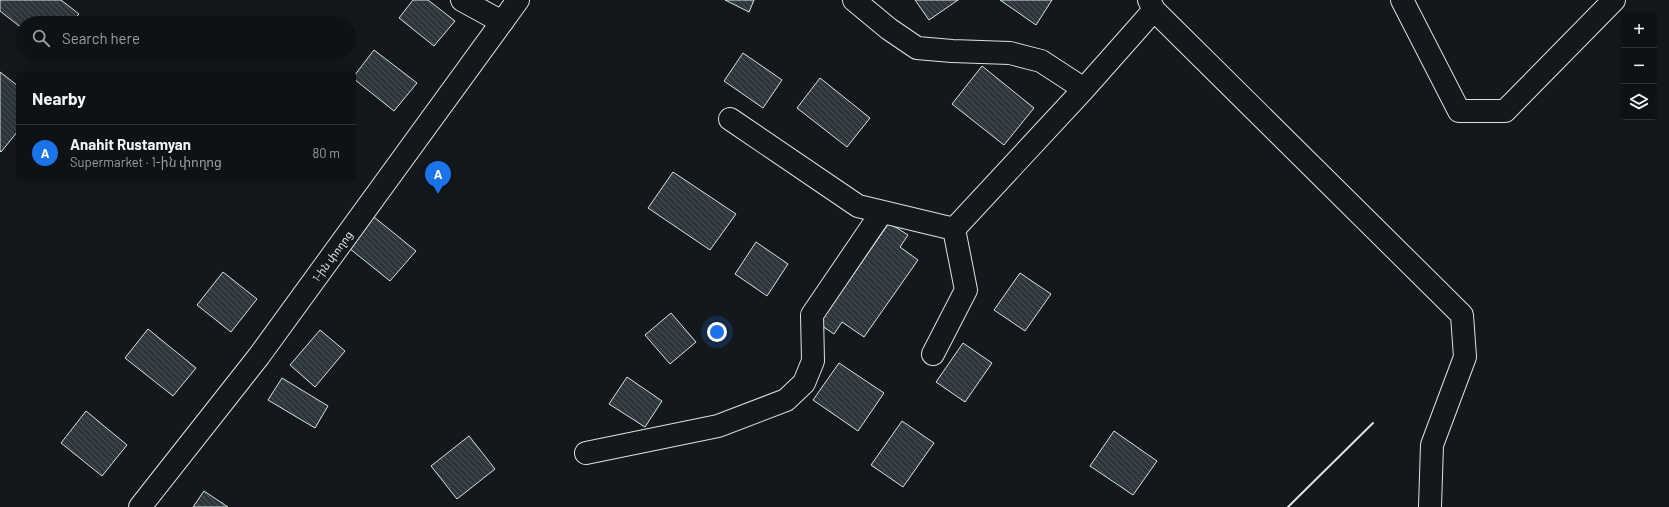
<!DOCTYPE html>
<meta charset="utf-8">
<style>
body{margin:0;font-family:Barlow,"Noto Sans Armenian",sans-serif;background:#181b1e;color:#f1f3f6}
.controls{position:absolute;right:12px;top:12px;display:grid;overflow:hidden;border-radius:4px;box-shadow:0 4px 16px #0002}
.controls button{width:36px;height:36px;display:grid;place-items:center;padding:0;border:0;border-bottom:1px solid #2f3234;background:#0f1215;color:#f1f3f6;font:20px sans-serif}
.you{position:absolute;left:717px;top:332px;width:14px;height:14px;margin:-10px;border:3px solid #fff;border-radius:50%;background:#1a73e8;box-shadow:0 0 0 6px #1a73e833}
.badge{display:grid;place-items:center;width:26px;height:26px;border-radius:50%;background:#1a73e8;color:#fff;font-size:13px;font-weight:700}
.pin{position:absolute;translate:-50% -33px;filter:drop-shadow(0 1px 2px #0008)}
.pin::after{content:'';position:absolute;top:21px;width:14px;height:12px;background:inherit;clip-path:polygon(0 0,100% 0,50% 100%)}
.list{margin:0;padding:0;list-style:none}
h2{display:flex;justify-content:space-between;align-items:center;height:52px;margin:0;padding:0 16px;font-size:17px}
h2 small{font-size:13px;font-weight:400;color:#9b9ea0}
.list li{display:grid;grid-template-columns:26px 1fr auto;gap:12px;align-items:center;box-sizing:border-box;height:56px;padding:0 16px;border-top:1px solid #2f3234}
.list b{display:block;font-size:15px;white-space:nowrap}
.list p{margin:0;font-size:13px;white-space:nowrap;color:#9b9ea0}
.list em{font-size:13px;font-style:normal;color:#9b9ea0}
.icon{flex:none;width:22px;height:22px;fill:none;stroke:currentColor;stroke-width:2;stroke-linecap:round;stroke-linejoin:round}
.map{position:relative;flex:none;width:1669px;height:507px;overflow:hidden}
.search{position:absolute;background:#0f1215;box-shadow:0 4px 16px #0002;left:16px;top:16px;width:340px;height:44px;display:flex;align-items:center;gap:10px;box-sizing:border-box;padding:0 14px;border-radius:22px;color:#9b9ea0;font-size:15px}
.panel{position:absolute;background:#0f1215;box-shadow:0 4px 16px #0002;left:16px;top:72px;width:340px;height:108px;border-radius:4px}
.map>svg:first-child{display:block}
.building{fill:url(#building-back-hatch);stroke:#d8e6dc}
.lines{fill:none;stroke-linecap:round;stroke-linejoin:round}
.minor-casing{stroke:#d8e6dc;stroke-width:24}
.major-casing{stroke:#d8e6dc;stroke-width:24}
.minor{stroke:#14181c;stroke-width:22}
.major{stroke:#14181c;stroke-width:22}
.wall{stroke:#d8e6dc;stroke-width:2}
.labels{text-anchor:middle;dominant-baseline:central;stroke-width:3;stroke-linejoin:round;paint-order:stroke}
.street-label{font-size:11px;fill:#d8e6dc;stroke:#14181c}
</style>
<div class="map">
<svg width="1669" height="507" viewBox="0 0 1669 507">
<defs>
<pattern id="building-back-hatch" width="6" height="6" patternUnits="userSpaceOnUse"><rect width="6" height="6" fill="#2c363c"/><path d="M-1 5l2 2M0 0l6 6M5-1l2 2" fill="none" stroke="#4a5358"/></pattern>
</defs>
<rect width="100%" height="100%" fill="#14181c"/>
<path class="building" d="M0 0H61L79 14 71 23H43L41 21 39 23H23V29L0 11Z
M413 0H428L455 21 434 46 399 18Z
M725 0H754L749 12Z
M915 0H958L929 20Z
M1000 0H1052L1036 25Z
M374 50 417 83 394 111 354 79V76Z
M743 53 782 80 763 108 724 81Z
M982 66 1034 108 1004 145 952 104Z
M0 72 18 86V131L1 152 0 151Z
M820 78 870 118 847 147 797 108Z
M673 172 736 214 710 250 648 208Z
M374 217 416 251 390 281 349 248Z
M889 223 908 235 900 247 918 260 864 337 842 322 834 334 819 324Z
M756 242 788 264 767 296 735 274Z
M223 272 257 299 231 332 197 305Z
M1020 273 1051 294 1025 331 994 310Z
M671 313 696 342 670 364 645 335Z
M148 329 196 368 173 396 125 358Z
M320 330 345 351 315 387 290 365Z
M963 343 992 363 965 402 936 382Z
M839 363 884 393 858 431 813 400Z
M627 377 662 401 645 427 609 404Z
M282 378 328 406 315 428 268 400Z
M86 411 127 445 102 476 61 443Z
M902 421 934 443 903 487 871 465Z
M1114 431 1157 461 1133 495 1090 466Z
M469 436 495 469 457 499 431 466Z
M204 491 228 507H193Z"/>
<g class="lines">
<defs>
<path id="minor" d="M462 0 502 22
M854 0 889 29 917 48 952 51 1010 53 1041 61 1084 89
M1149 0 1154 10 1462 315 1465 357 1432 445 1430 507
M1402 0 1459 111H1505L1614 0
M730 119 858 206 954 229 966 290 933 354
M954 229 1084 89 1154 10
M586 453 718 426 786 400 804 383 813 361 812 315 882 212"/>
<path id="major" d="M140 507 259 356 518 0"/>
</defs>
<use href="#minor" class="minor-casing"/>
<use href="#major" class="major-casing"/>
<use href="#minor" class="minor"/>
<use href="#major" class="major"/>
<path class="wall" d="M1288 507 1373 423"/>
</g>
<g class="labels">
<g class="street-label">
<text transform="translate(332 256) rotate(-54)">1-ին փողոց</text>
</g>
</g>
</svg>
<div class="controls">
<button>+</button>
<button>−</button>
<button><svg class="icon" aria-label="layers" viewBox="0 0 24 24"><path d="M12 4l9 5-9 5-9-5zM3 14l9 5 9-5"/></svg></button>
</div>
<div class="you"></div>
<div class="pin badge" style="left:438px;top:194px">A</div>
<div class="search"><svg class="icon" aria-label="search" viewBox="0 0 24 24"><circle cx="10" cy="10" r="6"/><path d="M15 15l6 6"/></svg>Search here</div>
<section class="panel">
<h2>Nearby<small></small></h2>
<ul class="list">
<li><span class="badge">A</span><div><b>Anahit Rustamyan</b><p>Supermarket · 1-ին փողոց</p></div><em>80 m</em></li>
</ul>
</section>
</div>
